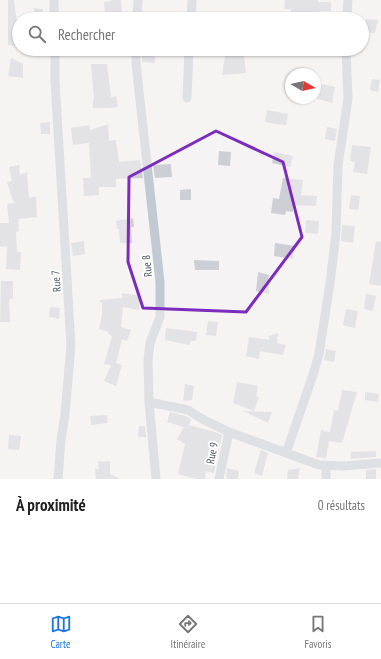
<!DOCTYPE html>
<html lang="fr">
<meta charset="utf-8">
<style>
body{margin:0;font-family:"PT Sans Narrow",sans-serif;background:#f2f2f2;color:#222}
.compass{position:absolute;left:285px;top:68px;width:36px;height:36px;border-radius:50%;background:#fff;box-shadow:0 1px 3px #0004;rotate:99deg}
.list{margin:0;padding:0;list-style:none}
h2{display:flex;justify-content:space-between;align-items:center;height:52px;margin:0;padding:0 16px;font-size:17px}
h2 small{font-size:13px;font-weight:400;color:#767676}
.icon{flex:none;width:22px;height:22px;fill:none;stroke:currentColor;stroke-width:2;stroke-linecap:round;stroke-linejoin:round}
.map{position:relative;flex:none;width:381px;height:479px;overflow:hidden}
.search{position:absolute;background:#fff;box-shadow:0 1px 3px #0004;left:12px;right:12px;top:12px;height:44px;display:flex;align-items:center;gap:10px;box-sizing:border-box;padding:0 14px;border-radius:22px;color:#767676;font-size:15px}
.sheet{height:124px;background:#fff}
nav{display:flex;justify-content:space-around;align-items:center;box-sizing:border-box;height:56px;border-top:1px solid #e0e0e0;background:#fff;font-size:11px;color:#767676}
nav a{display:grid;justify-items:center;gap:2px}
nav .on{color:#1a73e8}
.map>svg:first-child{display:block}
.building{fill:#cdcfd5}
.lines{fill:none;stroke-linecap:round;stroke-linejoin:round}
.street{stroke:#c1cad2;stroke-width:9}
.marked{fill:none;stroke:#7b2cbf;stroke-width:3;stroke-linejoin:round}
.labels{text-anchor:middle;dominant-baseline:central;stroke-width:4;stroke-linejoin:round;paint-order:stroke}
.street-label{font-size:11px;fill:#4a5661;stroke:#fff}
</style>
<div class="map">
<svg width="381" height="479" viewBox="0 0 381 479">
<rect width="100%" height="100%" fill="#f5f3f3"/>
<path class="building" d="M8 0H14L18 31H19L18 46 8 45Z
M111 0H121L122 14 105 15 104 2 111 1Z
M285 0H318V2H331V11L308 12V19H291V9H284Z
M34 8 43 9V19H34Z
M366 19 378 20 375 33 365 32Z
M226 49H243L246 73 222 75Z
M144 50 155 51V63L142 62V53H144Z
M11 58 23 64V78L8 76Z
M91 64H107L111 97 116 96 118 107 110 108H93V99H94Z
M372 79 380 80 378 92 370 90Z
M316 83 335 87 332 103 315 98Z
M267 110 288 114 286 125 281 124V125L265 122Z
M50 122V134H41L40 123Z
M108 124 109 141 116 140 119 162 140 160 143 178 116 179V187H99V195L84 196 83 178H91L89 143 73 145 71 128 89 125 90 130Z
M327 127 337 129 335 141 325 139Z
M352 145 371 147 367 174 353 172 355 162 350 161Z
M219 151 231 152 230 166 218 165Z
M274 152 293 156 290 167 272 163Z
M171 164 172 177 155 178 153 165Z
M19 165 20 175 27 172 29 198 36 196 37 217 18 219 19 231 16 232 17 252H21L20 270 6 269 7 246 0 247V223H9L7 204 14 203 7 182 12 181 9 167Z
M283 178 303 180 301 195 317 196 316 206 293 205V212L286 211 285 215 271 213 273 198 279 199Z
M191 189V200H180V190Z
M351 195 360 196 358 210 349 209Z
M133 218 134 227H131L132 243H120L119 229H117L116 221Z
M306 220 319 221 318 234 305 233Z
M342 225 355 226 353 243 341 241Z
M84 241 85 254 73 256 71 243Z
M376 241 381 242V286L369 284Z
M275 243 295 246 293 259 274 256Z
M194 260 219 261V270H195Z
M258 272 269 275 268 282H269V294L256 291Z
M1 281H13V299H9L10 322H0Z
M122 293 140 296 139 310 123 307 121 327 131 330 127 341 122 339 116 363 122 365 116 386 104 381 111 365 104 364 112 336 108 334 109 332 99 329 102 315V303L100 302V300L122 298Z
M366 294 376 296 373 311 364 309Z
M50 307 60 308 59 319 49 317Z
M346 309 358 311 355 328 343 325Z
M208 321 218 322 216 336 206 335Z
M166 328 197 332 196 341H191L190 345 165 340Z
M278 333 277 343 286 345 283 355 260 351 259 359 246 356 249 337 269 340V336Z
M326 349 336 351 334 362 324 360Z
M237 382 258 386 256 396 259 397 254 411 233 403Z
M185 384 194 386 192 400 183 401Z
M342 390 357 392 342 443 329 441 326 458 316 457 321 430 330 432 334 410 338 411Z
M365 392 379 394 378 402 365 400Z
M243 411 272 412 268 423Z
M170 412 186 416 191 419 189 425 215 432 222 435 214 473 206 471 205 479H196L178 474 185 444 177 439 184 427 167 422Z
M107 415 108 423 91 425 90 416Z
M139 426H145L146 437H138Z
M9 435 21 436 19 450 8 449Z
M261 450 268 453 262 476 254 473Z
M376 451V457L351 459V452Z
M110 461V474L120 479H96L95 468 99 470 98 462Z
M227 468 239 471 238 479H227V477H226Z
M300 468 298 479H287L288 470Z
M376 469V479H366V470Z"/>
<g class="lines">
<path class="street" d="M54 0V19
M137 19 138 0
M191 19 192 0
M347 19 348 0
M55 49V81L71 345 65 414 61 440 58 479
M136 49V64L160 282V317L150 343 148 361 149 402 156 479
M187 98 189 49
M149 402 188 410 204 420 229 432 319 465 344 466 381 463
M286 453 313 375 319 354 330 283 336 233 338 165 348 99 346 49
M326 466V479
M219 479 229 432"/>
</g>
<path d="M0 0H381V479H0ZM216 131 283 162 302 237 246 312 143 308 128 262 129 177Z" fill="#f5f3f3" fill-opacity=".55" fill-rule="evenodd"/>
<path class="marked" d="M216 131 283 162 302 237 246 312 143 308 128 262 129 177Z"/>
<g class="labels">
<g class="street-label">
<text transform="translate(147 266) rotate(-96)">Rue 8</text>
<text transform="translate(56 281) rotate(-94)">Rue 7</text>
<text transform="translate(212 453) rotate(-79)">Rue 9</text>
</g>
</g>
</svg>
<svg class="compass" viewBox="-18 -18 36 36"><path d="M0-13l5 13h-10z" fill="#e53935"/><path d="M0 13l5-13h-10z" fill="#767676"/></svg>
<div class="search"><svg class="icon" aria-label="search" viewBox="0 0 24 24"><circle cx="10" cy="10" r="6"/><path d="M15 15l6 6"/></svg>Rechercher</div>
</div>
<section class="sheet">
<h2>À proximité<small>0 résultats</small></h2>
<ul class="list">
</ul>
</section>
<nav>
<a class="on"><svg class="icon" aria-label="map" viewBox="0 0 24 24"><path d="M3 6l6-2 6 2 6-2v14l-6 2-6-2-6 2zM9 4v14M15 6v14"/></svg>Carte</a>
<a><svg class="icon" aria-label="directions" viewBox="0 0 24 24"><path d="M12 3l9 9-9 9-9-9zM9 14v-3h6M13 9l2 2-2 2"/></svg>Itinéraire</a>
<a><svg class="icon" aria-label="saved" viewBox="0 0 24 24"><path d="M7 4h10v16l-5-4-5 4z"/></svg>Favoris</a>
</nav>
